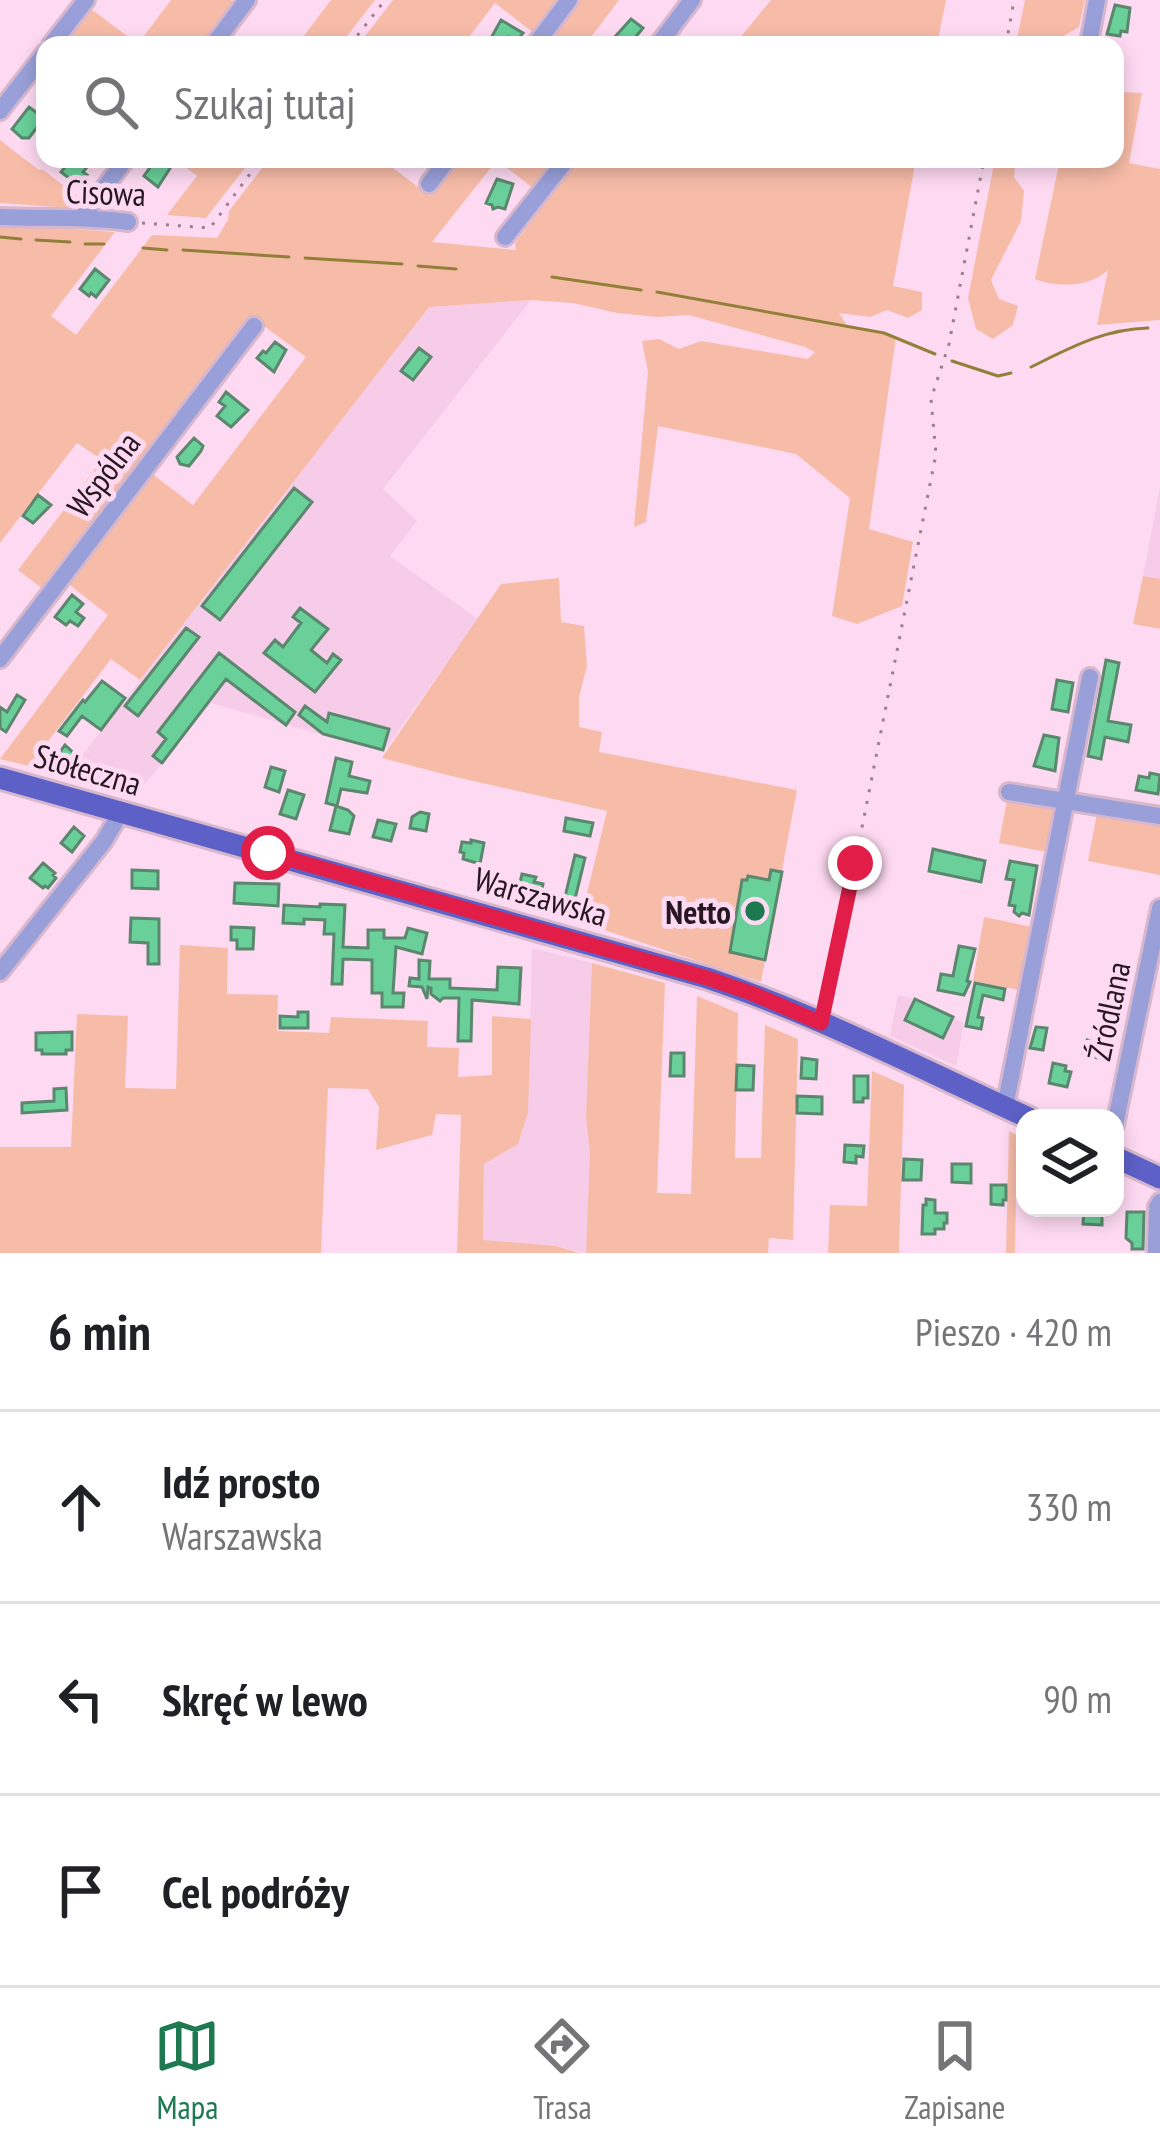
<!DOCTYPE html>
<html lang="pl">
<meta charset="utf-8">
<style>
body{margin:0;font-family:"PT Sans Narrow",sans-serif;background:#f2f2f2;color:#202124}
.controls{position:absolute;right:36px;bottom:36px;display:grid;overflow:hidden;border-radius:24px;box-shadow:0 6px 18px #0003}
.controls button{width:108px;height:108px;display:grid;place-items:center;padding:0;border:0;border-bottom:3px solid #e0e0e0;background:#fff;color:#202124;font:60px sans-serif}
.stop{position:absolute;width:36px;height:36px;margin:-27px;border:9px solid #e11d48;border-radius:50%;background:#fff}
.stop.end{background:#e11d48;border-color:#fff;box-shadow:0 3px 12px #0008}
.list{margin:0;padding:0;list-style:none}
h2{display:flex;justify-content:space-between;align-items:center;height:156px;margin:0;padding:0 48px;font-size:51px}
h2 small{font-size:39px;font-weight:400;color:#757577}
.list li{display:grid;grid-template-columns:78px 1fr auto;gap:36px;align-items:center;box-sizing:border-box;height:192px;padding:0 48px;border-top:3px solid #e0e0e0}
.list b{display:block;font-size:45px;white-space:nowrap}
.list p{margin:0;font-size:39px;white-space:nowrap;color:#757577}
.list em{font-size:39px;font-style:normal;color:#757577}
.icon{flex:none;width:66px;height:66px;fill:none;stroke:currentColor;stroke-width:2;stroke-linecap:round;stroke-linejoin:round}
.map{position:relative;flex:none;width:1160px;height:1253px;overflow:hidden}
.search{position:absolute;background:#fff;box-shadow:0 6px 18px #0003;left:36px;right:36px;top:36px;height:132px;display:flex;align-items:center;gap:30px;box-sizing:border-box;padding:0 42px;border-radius:24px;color:#757577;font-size:45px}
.sheet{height:732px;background:#fff}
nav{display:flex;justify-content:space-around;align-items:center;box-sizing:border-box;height:168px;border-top:3px solid #e0e0e0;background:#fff;font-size:33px;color:#757577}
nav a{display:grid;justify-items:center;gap:6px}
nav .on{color:#1d7a50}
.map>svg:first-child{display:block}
.built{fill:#f6cce8}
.green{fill:#f7bca8}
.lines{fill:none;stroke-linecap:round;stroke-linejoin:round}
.stream{stroke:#92803a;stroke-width:3}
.building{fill:#69d09a;stroke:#5a876e;stroke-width:3}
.minor-casing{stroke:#d7b7cd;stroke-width:22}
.major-casing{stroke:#d7b7cd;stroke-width:27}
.path{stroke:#997f90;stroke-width:3;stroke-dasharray:3 9;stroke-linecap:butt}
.minor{stroke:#99a0d9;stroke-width:16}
.major{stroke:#5d60c7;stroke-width:21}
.route{stroke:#e11d48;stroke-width:15}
.poi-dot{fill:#1d7a50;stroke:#fedaf2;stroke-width:4.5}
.labels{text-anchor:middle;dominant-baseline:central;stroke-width:10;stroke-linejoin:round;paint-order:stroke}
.street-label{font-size:33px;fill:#261722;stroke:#fedaf2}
.poi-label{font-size:33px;font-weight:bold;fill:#261722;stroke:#fedaf2;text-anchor:end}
</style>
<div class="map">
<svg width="1160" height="1253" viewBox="0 0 1160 1253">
<rect width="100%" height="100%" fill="#fedaf2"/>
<path class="built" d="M531 300 383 489 417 521 390 556 478 619 383 752 211 703 136 795 66 776 429 307Z
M1160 487V579L1143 576Z
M532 948 592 963 586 1119 590 1153 586 1253 556 1246 483 1241 484 1164 518 1144 528 1113Z
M898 995 915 999 964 1023 956 1066 890 1036Z"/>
<path class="green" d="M171 0H231L236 4 204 45H63L91 9 138 44Z
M331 0H375L340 45H297Z
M393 0H561L535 34 495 3 463 45H358Z
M579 0H619L585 45H544Z
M771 0H946L937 45H734Z
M1025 0H1085L1079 27C1058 39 1040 53 1017 39Z
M1121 92 1142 93 1129 163 1160 169V320L1097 325 1108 270C1091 287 1057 288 1035 279L1060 159H1115V96Z
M0 140 39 170 42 169 84 201 70 208 0 203Z
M175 159H252L206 218 167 215 197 176Z
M269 159H381L430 196 458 159H557L534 189 497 160 432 242 516 250 515 243 579 159H916L893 286 922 292V310L908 318 887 310 870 317 839 313 848 327 896 337 869 529 913 542 902 606 857 624 832 616 850 498 796 454 658 426 646 522 634 527 648 372 642 341 659 339 679 349 701 341 808 359 815 352 805 347 689 315 657 317 617 313 573 303 531 300 429 307 140 680 111 659 29 766 0 759 108 615 66 582 151 473 193 505 306 357 253 318 43 589 18 570 102 460 77 443 0 543V224L115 232 51 316 76 335 152 235 217 238 228 220 229 211Z
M995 159H1016L1014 177 1024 191 1021 221 991 280 999 299 1018 306 1013 325 993 339 976 329 968 298Z
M1143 576 1160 579V629L1133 624Z
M559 578 561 622 584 626 587 666 579 697V727L602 732 599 752 797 790 761 982 580 922 607 811 451 776 382 758 501 584Z
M1007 800 1059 808 1052 853 999 843Z
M1097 813 1160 823V875L1088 861Z
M984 917 1037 928 1025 991 973 981Z
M180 945 228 948 227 994 278 995 277 1031 329 1033 331 1017 428 1021 427 1047 459 1048 458 1077 492 1075V1016L531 1019 528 1113 518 1144 484 1164 483 1240 556 1246 580 1253H457L461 1115 436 1114 432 1135 376 1150 379 1107 368 1089 328 1088 321 1253H0V1147H71L77 1014 128 1016 125 1088 176 1089Z
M592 963 665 983 657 1193 691 1194 697 996 738 1013 735 1158H761L765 1025 798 1039 793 1240 769 1238 768 1253H586L590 1153 586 1119Z
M872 1071 904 1085 899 1253H828L830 1205 867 1206Z
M1009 1131 1017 1135 1015 1253H1006Z"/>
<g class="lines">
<path class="stream" d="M0 237 21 239
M36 240 70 242
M85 244H104
M143 248 167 250
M183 250 289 257
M305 258 402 264
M418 266 456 269
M552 277 641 290
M657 292 884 333 935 354
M952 361 998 376 1011 373
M1031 367C1070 348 1104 329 1148 328"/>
</g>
<path class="building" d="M1115 5 1130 8 1127 32 1121 31 1120 36 1107 34Z
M631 19 643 28 629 45H619L612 40Z
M501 20 523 33 516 42 509 37 502 44H494L491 38Z
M29 107 44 118 29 138H22L12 129Z
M156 159H164L172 165 158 187 144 176Z
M77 160 87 167 83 172 87 175 78 185 61 172 70 161 74 164Z
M497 179 513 184 505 209 498 207 493 209 492 205 486 203Z
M95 269 109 280 96 297 91 293 89 296 80 289Z
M275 342 286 350 274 372 257 358 263 351 266 353Z
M419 348 431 357 413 380 401 371Z
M226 392 248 410 231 427 217 416 225 406 219 402Z
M194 438 203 446 201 451 189 466 180 464 177 457Z
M294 488 312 502 220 620 202 606Z
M38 495 51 505 33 523 23 516Z
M72 595 83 604 76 612 84 618 78 626 70 621 66 625 55 617Z
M300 608 328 629 311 650 327 663 333 654 341 660 315 692 264 653 275 640 283 647 301 623 293 617Z
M186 628 199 637 138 716 125 706Z
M219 653 295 712 286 725 226 679 162 763 153 756 166 739 158 732Z
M1106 660 1119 663 1108 721 1131 725 1128 742 1105 737 1101 759 1088 756Z
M1057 680 1073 683 1068 712 1052 709Z
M102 681 125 698 101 730 82 716 67 736 59 731 83 700 85 702Z
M17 695 25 700 6 732 0 728V707L7 712Z
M305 706 327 722 329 713 389 729 383 750 323 734 299 715Z
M1044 735 1059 738 1055 771 1034 766Z
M65 745 79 758 70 770 55 759Z
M336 758 352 762 349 776 370 781 367 793 341 789 337 806 326 803Z
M271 767 285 771 279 792 265 787Z
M1150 773 1160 775 1158 794 1136 790 1139 776 1149 778Z
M288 790 304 795 296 819 280 814Z
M336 806 348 810 354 816 349 834 330 830Z
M420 812 429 814 426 831 410 828 412 817Z
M566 818 593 823 590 836 564 831Z
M378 820 396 824 391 841 373 837Z
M74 827 84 836 72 852 61 843Z
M471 840 484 843 480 864 463 859 464 853 460 852 462 842 471 843Z
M933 849 985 861 981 882 929 871Z
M575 855 585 858 575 899 565 897Z
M1010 861 1037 866 1029 915 1022 913 1019 916 1014 912 1015 906 1009 905 1014 880 1006 879Z
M43 863 55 873 53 875 56 878 48 888 45 886 43 888 30 878Z
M132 870 158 871V889L132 888Z
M771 870 782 872 765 960 730 952 742 880H747L748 876 769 880Z
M522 874 536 877 534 882 543 884 539 901 517 895Z
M235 883 279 884 278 906 234 903Z
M320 904 345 905 343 947 368 948V930H384V938H405L408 928 427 933 422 954 396 947 393 993H404L403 1007H382V993H372V960L343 959 342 984H332L334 934H324L325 920 304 919V924L283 923 284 905 320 907Z
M131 918 159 919V964H148V943L130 942Z
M231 927 254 928 253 949H237V940H231Z
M959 946 975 949 967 981 970 982 964 995 938 990 941 974 953 976Z
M419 960 430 961 429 979H450V988L497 990 498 967 521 968 519 1004 472 1000 471 1041H458L459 998H443L440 1001 431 994V988L428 987 427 999 422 987 409 986 410 978 419 979Z
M975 983 1005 989 1003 1000 983 995 978 1017 983 1018 981 1029 966 1026Z
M915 999 953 1017 943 1038 905 1020Z
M298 1012H308V1028H280V1016L298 1017Z
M1036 1027 1047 1028 1043 1050 1030 1048Z
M72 1032V1050H66V1054H42V1050H36V1033Z
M1087 1040 1114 1048 1110 1062 1083 1053Z
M671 1053H684V1076H670Z
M802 1058 817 1060 816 1079 801 1078Z
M1053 1063 1066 1066 1065 1071 1071 1072 1067 1087 1049 1083Z
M737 1065 754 1066 753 1090H736Z
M854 1076H868V1098H863V1102H854Z
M66 1088 67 1110 22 1113V1103L54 1101V1089Z
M797 1096 822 1097V1114L797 1113Z
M845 1145 864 1146 863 1157 856 1156V1163L844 1162Z
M904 1159 922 1160 921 1180H903Z
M952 1164H971V1183L952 1182Z
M991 1185H1006V1200H1003V1205L991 1204Z
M926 1199 935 1200V1213H947V1223H944V1229H935V1234H922L923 1205H926Z
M1084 1209 1102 1210V1225L1083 1224Z
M1127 1212H1144L1143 1249H1132V1243L1126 1238Z"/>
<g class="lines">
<defs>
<path id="minor" d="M1089 43 1097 0
M51 45 86 0
M213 45 247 0
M535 45 569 0
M658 45 692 0
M0 111 45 53
M429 184 448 159
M83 216 126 159
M0 217C44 219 85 216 128 222
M505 237 567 159
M0 659 254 326
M1009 792 1160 816
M0 972 104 841 121 812
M1005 1107 1090 677
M1115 1125 1160 908
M1156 1253 1157 1207 1160 1202"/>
<path id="major" d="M0 778 707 978C818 1015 923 1070 1029 1118
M1115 1157 1160 1178"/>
</defs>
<use href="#minor" class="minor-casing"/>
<use href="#major" class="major-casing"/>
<path class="path" d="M350 45 385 0
M1006 45 1014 0
M142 223 210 228 261 159
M827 1004 936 454 931 399 949 344 984 159"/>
<use href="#minor" class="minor"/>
<use href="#major" class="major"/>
</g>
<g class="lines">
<path class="route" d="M268 853 707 978 751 993 821 1023 855 863"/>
</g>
<circle class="poi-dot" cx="755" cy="911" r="12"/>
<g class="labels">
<g class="street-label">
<text transform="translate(106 192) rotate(2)">Cisowa</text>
<text transform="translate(103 474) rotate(-53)">Wspólna</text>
<text transform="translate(88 769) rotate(16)">Stołeczna</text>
<text transform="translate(541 896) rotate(16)">Warszawska</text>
<text transform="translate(1108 1011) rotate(-78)">Źródlana</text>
</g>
<g class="poi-label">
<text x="731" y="911">Netto</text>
</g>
</g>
</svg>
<div class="controls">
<button><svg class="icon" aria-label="layers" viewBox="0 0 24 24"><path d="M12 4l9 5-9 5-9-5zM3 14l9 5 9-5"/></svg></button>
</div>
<div class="stop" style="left:268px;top:853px"></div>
<div class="stop end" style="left:855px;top:863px"></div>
<div class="search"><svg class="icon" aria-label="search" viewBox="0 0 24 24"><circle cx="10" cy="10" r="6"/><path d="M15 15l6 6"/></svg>Szukaj tutaj</div>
</div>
<section class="sheet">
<h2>6 min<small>Pieszo · 420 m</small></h2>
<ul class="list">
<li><svg class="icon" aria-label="ahead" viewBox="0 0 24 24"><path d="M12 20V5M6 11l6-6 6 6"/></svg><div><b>Idź prosto</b><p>Warszawska</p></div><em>330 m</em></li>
<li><svg class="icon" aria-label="left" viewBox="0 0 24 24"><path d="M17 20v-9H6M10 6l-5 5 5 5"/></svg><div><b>Skręć w lewo</b></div><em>90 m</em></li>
<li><svg class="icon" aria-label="arrive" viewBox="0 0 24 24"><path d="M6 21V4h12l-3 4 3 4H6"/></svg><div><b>Cel podróży</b></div></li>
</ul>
</section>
<nav>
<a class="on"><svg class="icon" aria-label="map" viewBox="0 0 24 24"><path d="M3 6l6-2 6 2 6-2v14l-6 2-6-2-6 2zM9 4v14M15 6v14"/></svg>Mapa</a>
<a><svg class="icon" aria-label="directions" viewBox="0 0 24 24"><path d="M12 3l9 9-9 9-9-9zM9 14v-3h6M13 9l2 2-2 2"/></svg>Trasa</a>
<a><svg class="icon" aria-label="saved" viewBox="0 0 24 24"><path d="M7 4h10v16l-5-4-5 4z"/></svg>Zapisane</a>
</nav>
